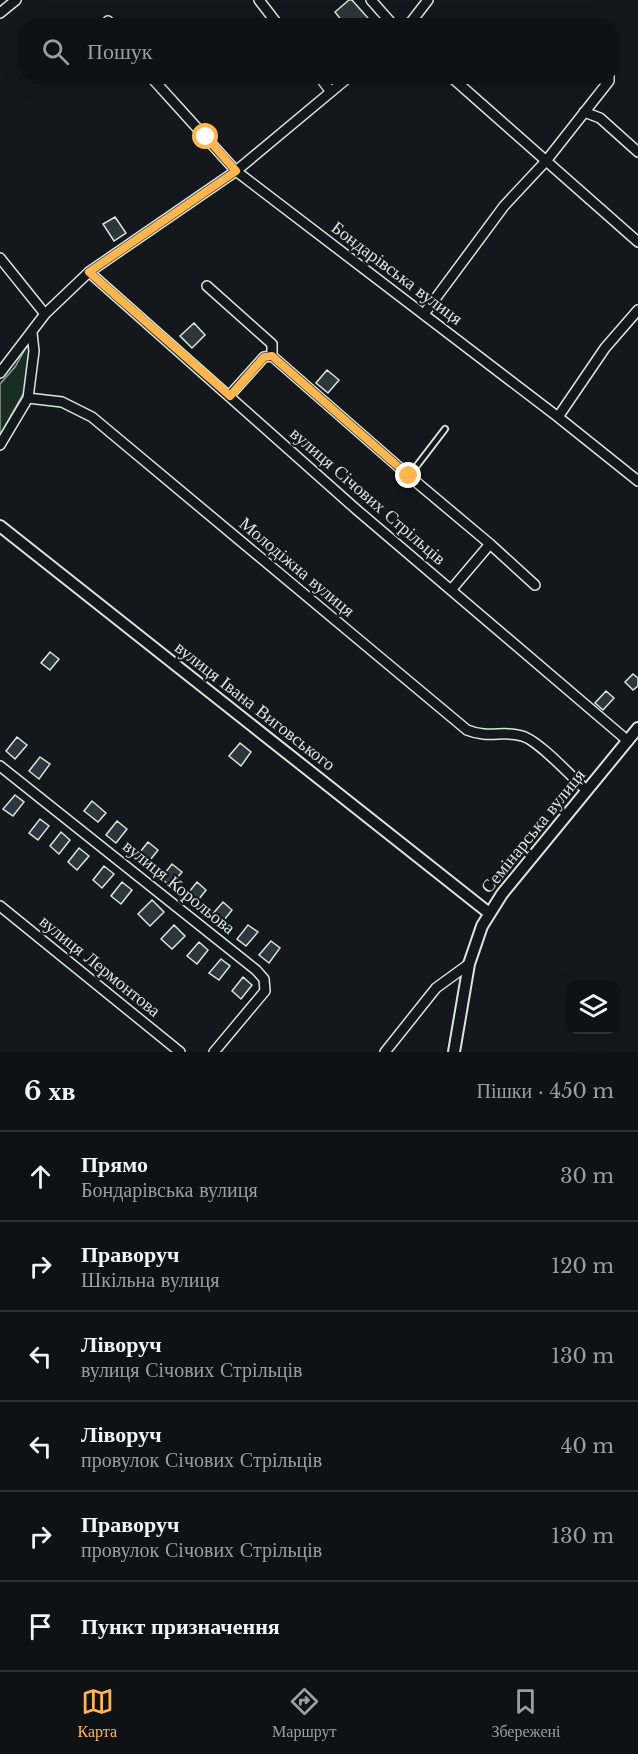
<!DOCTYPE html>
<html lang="uk">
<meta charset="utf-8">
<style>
body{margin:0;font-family:"Libre Baskerville",serif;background:#181b1e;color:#f1f3f6}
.controls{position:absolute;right:18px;bottom:18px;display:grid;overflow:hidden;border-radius:12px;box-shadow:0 3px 15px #0003}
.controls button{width:54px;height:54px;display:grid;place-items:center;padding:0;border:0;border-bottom:2px solid #2f3234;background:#0f1215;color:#f1f3f6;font:30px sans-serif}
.stop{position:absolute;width:18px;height:18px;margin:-14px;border:4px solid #ffb74d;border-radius:50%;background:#fff}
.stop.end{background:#ffb74d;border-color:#fff;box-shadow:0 2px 6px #0008}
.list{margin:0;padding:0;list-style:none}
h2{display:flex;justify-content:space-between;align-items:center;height:78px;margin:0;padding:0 24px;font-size:26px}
h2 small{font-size:20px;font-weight:400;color:#9b9ea0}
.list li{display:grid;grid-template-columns:39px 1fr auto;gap:18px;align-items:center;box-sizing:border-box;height:90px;padding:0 24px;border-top:2px solid #2f3234}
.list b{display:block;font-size:22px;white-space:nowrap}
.list p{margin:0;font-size:20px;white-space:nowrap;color:#9b9ea0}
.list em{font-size:20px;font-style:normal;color:#9b9ea0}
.icon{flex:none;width:33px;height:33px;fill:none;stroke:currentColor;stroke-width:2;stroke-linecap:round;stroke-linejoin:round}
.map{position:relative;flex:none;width:638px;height:1052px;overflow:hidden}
.search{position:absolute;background:#0f1215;box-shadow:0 3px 15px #0003;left:18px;right:18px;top:18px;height:66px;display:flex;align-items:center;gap:15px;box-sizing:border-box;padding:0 21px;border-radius:24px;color:#9b9ea0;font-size:22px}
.sheet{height:618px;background:#0f1215}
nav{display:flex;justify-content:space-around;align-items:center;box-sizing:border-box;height:84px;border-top:2px solid #2f3234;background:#0f1215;font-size:16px;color:#9b9ea0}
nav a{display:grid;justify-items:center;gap:3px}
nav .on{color:#ffb74d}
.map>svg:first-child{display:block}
.green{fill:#1a2d24;stroke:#939e99;stroke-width:1.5}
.building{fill:#2c363c;stroke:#d8e6dc;stroke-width:1.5}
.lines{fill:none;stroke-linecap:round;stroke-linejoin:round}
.service-casing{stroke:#d8e6dc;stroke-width:8}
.minor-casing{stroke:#d8e6dc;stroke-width:12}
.tertiary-casing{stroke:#d8e6dc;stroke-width:14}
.service{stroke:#14181c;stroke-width:4.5}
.minor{stroke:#14181c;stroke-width:9}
.tertiary{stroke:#14181c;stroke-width:10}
.route{stroke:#ffb74d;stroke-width:8}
.labels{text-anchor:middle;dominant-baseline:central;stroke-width:4.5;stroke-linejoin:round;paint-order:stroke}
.street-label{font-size:18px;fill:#d8e6dc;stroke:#14181c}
</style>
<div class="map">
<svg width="638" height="1052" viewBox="0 0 638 1052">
<rect width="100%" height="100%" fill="#14181c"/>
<path class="green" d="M28 344 32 345 27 387 0 435V384L15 367Z"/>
<path class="building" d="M349 0H352L375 26H346L335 12Z
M115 217 126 233 114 241 103 224Z
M194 323 205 335 192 348 180 336Z
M327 370 339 380 328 393 316 383Z
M50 652 59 659 50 670 41 663Z
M633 674 638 678V686L633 690 625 682Z
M606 691 614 698 603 710 595 703Z
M17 737 27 745 15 759 6 751Z
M240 743 251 752 241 766 229 756Z
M40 757 50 764 39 779 29 771Z
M15 795 24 802 13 816 3 809Z
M92 801 106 813 98 822 84 811Z
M40 819 49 826 38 840 29 833Z
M117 821 127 829 116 843 106 835Z
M61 832 70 840 59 854 50 846Z
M148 842 158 850 147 864 137 856Z
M79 848 89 856 77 870 68 862Z
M172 864 182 872 170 886 161 878Z
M104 866 114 874 102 888 93 880Z
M122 882 132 890 121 904 111 896Z
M197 882 206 890 195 904 185 897Z
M152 900 164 912 150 926 138 914Z
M223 902 232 910 221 924 211 916Z
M174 925 185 936 172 949 161 939Z
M248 925 258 932 246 946 237 939Z
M271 941 280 948 269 963 259 955Z
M199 942 208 950 197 964 187 956Z
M221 959 230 966 219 980 209 973Z
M243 977 252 985 241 999 232 991Z"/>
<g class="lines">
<defs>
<path id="service" d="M409 476 445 429"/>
<path id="minor" d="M259 0 279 26
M371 0 394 26
M0 13 16 0
M108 21 112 26
M408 26 428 0
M150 76 236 171 558 417 638 481
M319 76 331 92
M450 76 638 242
M584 112 600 118 638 152
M0 258 45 314
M89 272 357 510 628 741
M207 286 272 344V356
M424 314 504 206 546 161 609 81V76
M0 373 45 314 89 272 236 171 350 76
M229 396 264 357 272 356 409 476 490 544 451 590
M28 398 62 402 92 417 467 730C489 739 503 730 522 736 538 740 572 777 586 790
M558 417 605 348 638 310
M0 445 28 398 34 351 32 333
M490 544 535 585
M0 766 256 970 264 979 265 991 214 1052
M0 906 180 1052
M385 1052 436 988 469 964"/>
<path id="tertiary" d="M0 526 489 913
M454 1052 469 964 482 926 502 894 638 728"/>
</defs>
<use href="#service" class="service-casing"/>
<use href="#minor" class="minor-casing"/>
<use href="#tertiary" class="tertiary-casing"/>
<use href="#service" class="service"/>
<use href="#minor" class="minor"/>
<use href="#tertiary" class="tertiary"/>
</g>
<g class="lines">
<path class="route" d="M206 137 236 171 89 272 230 396 264 357 272 356 409 476"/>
</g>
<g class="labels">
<g class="street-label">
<text transform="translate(397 273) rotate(37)">Бондарівська вулиця</text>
<text transform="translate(368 496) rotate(41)">вулиця Січових Стрільців</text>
<text transform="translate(297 567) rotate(40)">Молодіжна вулиця</text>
<text transform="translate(255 706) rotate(38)">вулиця Івана Виговського</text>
<text transform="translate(533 831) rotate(-51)">Семінарська вулиця</text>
<text transform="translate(179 887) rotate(39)">вулиця Корольова</text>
<text transform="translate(100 966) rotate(39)">вулиця Лермонтова</text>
</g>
</g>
</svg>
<div class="controls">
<button><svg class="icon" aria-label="layers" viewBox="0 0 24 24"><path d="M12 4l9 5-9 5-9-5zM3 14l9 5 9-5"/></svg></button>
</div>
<div class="stop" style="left:206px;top:137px"></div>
<div class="stop end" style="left:409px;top:476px"></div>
<div class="search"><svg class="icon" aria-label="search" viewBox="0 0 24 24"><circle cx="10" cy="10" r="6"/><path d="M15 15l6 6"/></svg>Пошук</div>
</div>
<section class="sheet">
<h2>6 хв<small>Пішки · 450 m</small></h2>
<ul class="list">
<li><svg class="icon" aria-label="ahead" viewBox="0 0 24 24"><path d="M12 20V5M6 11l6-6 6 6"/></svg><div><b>Прямо</b><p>Бондарівська вулиця</p></div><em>30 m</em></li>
<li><svg class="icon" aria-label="right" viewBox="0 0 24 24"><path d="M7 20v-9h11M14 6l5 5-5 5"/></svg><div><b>Праворуч</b><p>Шкільна вулиця</p></div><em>120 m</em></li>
<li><svg class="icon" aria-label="left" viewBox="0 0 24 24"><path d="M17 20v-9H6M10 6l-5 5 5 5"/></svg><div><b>Ліворуч</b><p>вулиця Січових Стрільців</p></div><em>130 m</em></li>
<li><svg class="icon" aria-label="left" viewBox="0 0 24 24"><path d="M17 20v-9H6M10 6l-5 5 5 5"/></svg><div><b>Ліворуч</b><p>провулок Січових Стрільців</p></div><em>40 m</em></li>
<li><svg class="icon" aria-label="right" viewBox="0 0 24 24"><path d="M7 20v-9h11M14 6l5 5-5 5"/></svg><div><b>Праворуч</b><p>провулок Січових Стрільців</p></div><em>130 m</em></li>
<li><svg class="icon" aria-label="arrive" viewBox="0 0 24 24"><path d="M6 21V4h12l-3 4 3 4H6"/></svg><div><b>Пункт призначення</b></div></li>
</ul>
</section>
<nav>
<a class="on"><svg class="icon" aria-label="map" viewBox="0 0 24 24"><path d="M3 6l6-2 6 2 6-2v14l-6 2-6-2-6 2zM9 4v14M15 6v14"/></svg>Карта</a>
<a><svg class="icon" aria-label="directions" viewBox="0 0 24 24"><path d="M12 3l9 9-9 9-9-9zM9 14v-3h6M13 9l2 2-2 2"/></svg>Маршрут</a>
<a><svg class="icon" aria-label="saved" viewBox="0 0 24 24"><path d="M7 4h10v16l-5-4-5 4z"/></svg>Збережені</a>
</nav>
